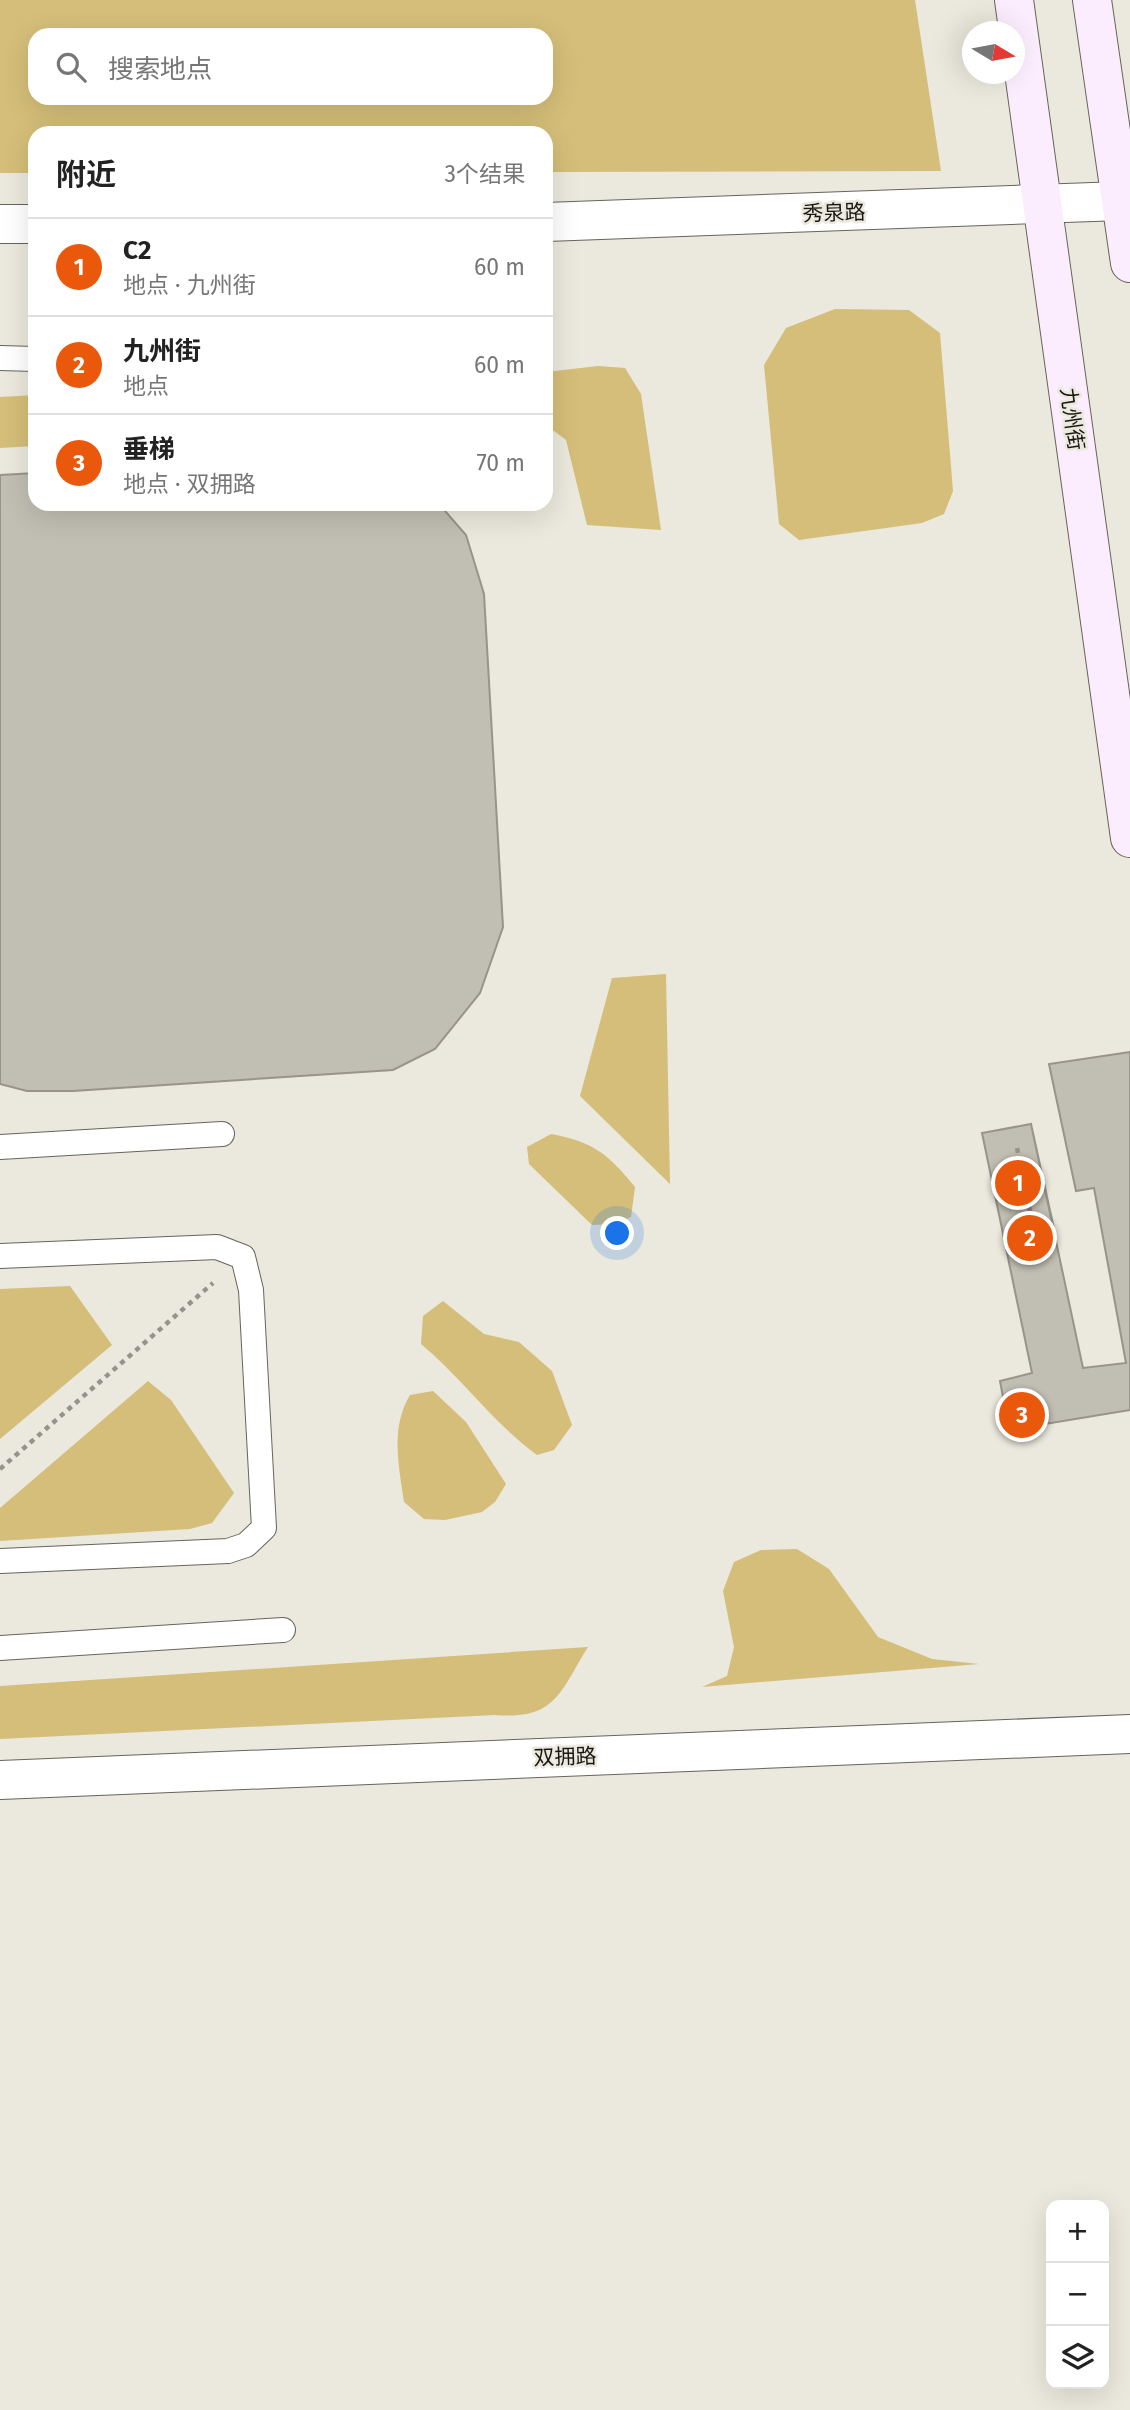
<!DOCTYPE html>
<html lang="zh">
<meta charset="utf-8">
<style>
body{margin:0;font-family:"Fira Sans","Noto Sans SC",sans-serif;background:#f6f6f6;color:#222}
.controls{position:absolute;right:21px;bottom:21px;display:grid;overflow:hidden;border-radius:14px;box-shadow:0 7px 28px #0002}
.controls button{width:63px;height:63px;display:grid;place-items:center;padding:0;border:0;border-bottom:2px solid #e0e0e0;background:#fff;color:#222;font:35px sans-serif}
.compass{position:absolute;left:962px;top:21px;width:63px;height:63px;border-radius:50%;background:#fff;box-shadow:0 7px 28px #0002;rotate:100deg}
.you{position:absolute;left:618px;top:1234px;width:24px;height:24px;margin:-18px;border:5px solid #fff;border-radius:50%;background:#1a73e8;box-shadow:0 0 0 10px #1a73e833}
.badge{display:grid;place-items:center;width:46px;height:46px;border-radius:50%;background:#ea580c;color:#fff;font-size:23px;font-weight:700}
.pin{position:absolute;translate:-50% -50%;border:4px solid #fff;box-shadow:0 2px 7px #0006}
.list{margin:0;padding:0;list-style:none}
h2{display:flex;justify-content:space-between;align-items:center;height:91px;margin:0;padding:0 28px;font-size:30px}
h2 small{font-size:23px;font-weight:400;color:#767676}
.list li{display:grid;grid-template-columns:46px 1fr auto;gap:21px;align-items:center;box-sizing:border-box;height:98px;padding:0 28px;border-top:2px solid #e0e0e0}
.list b{display:block;font-size:26px;white-space:nowrap}
.list p{margin:0;font-size:23px;white-space:nowrap;color:#767676}
.list em{font-size:23px;font-style:normal;color:#767676}
.icon{flex:none;width:38px;height:38px;fill:none;stroke:currentColor;stroke-width:2;stroke-linecap:round;stroke-linejoin:round}
.map{position:relative;flex:none;width:1130px;height:2410px;overflow:hidden}
.search{position:absolute;background:#fff;box-shadow:0 7px 28px #0002;left:28px;top:28px;width:525px;height:77px;display:flex;align-items:center;gap:18px;box-sizing:border-box;padding:0 24px;border-radius:21px;color:#767676;font-size:26px}
.panel{position:absolute;background:#fff;box-shadow:0 7px 28px #0002;left:28px;top:126px;width:525px;height:385px;border-radius:21px}
.map>svg:first-child{display:block}
.green{fill:#d4be79;fill-rule:evenodd}
.building{fill:#c1beb3;stroke:#98948b;stroke-width:2}
.lines{fill:none;stroke-linecap:round;stroke-linejoin:round}
.pedestrian-casing{stroke:#67645b;stroke-width:26}
.tertiary-casing{stroke:#67645b;stroke-width:40}
.secondary-casing{stroke:#67645b;stroke-width:40}
.path{stroke:#95938b;stroke-width:4.5;stroke-dasharray:5 5;stroke-linecap:butt}
.pedestrian{stroke:#fff;stroke-width:24}
.tertiary{stroke:#fff;stroke-width:38}
.secondary{stroke:#fbedfe;stroke-width:38}
.labels{text-anchor:middle;dominant-baseline:central;stroke-width:5;stroke-linejoin:round;paint-order:stroke}
.street-label{font-size:21px;fill:#171612;stroke:#ebe8dd}
</style>
<div class="map">
<svg width="1130" height="2410" viewBox="0 0 1130 2410">
<rect width="100%" height="100%" fill="#ebe8dd"/>
<path class="green" d="M0 0H915L941 171 546 172V133H35V173H0ZM35 35H546V98H35Z
M835 309 909 310 940 333 953 491 944 514 922 523 799 540 779 524 764 365 786 328Z
M598 366 625 368 641 394 661 530 587 525 566 440 546 425V372Z
M35 395V446L0 448V397Z
M666 974 670 1184 580 1096 612 978Z
M551 1134C594 1142 608 1154 635 1187L631 1217 616 1224 592 1225 529 1164 527 1147Z
M70 1286 112 1345 0 1439V1289Z
M443 1301 484 1334 519 1342 552 1371 572 1425 554 1450 537 1455C493 1423 462 1378 421 1344L423 1316Z
M148 1381 171 1400 234 1493 212 1523 190 1529 0 1541V1508Z
M433 1391 466 1422 506 1484 495 1502 482 1512 445 1520 424 1519 404 1502C399 1466 390 1428 410 1395Z
M797 1549 829 1569 878 1637 932 1659 979 1664 702 1687 727 1676 734 1647 723 1591 734 1562 761 1550Z
M588 1647C560 1692 556 1720 495 1715L0 1739V1686Z"/>
<path class="building" d="M35 473V504H439L466 535 484 594 503 927 480 993 435 1049 393 1070 73 1091H27L0 1084V475Z
M1130 1052V1410L1009 1430 1000 1381 1032 1373 982 1133 1031 1124 1083 1368 1126 1363 1094 1188 1076 1191 1049 1064Z
M1031 1124 1055 1233 1005 1243 982 1133Z
M1034 1397 1041 1424 1009 1430 1004 1404Z"/>
<g class="lines">
<defs>
<path id="pedestrian" d="M0 358 35 359
M0 1147 222 1134
M0 1256 217 1247 243 1257 251 1290 264 1528 246 1545 228 1551 0 1561
M0 1648 283 1630"/>
<path id="tertiary" d="M546 222 1121 201
M0 224H35
M0 1780 1130 1734"/>
<path id="secondary" d="M1014 0 1130 838
M1092 0 1130 263"/>
</defs>
<use href="#pedestrian" class="pedestrian-casing"/>
<use href="#tertiary" class="tertiary-casing"/>
<use href="#secondary" class="secondary-casing"/>
<path class="path" d="M1017 1148 1041 1265
M0 1469 213 1283"/>
<use href="#pedestrian" class="pedestrian"/>
<use href="#tertiary" class="tertiary"/>
<use href="#secondary" class="secondary"/>
</g>
<g class="labels">
<g class="street-label">
<text transform="translate(834 213) rotate(-2)">秀泉路</text>
<text transform="translate(1072 419) rotate(82)">九州街</text>
<text transform="translate(565 1757) rotate(-2)">双拥路</text>
</g>
</g>
</svg>
<div class="controls">
<button>+</button>
<button>−</button>
<button><svg class="icon" aria-label="layers" viewBox="0 0 24 24"><path d="M12 4l9 5-9 5-9-5zM3 14l9 5 9-5"/></svg></button>
</div>
<svg class="compass" viewBox="-18 -18 36 36"><path d="M0-13l5 13h-10z" fill="#e53935"/><path d="M0 13l5-13h-10z" fill="#767676"/></svg>
<div class="you"></div>
<div class="pin badge" style="left:1018px;top:1183px">1</div>
<div class="pin badge" style="left:1030px;top:1238px">2</div>
<div class="pin badge" style="left:1022px;top:1415px">3</div>
<div class="search"><svg class="icon" aria-label="search" viewBox="0 0 24 24"><circle cx="10" cy="10" r="6"/><path d="M15 15l6 6"/></svg>搜索地点</div>
<section class="panel">
<h2>附近<small>3个结果</small></h2>
<ul class="list">
<li><span class="badge">1</span><div><b>C2</b><p>地点 · 九州街</p></div><em>60 m</em></li>
<li><span class="badge">2</span><div><b>九州街</b><p>地点</p></div><em>60 m</em></li>
<li><span class="badge">3</span><div><b>垂梯</b><p>地点 · 双拥路</p></div><em>70 m</em></li>
</ul>
</section>
</div>
